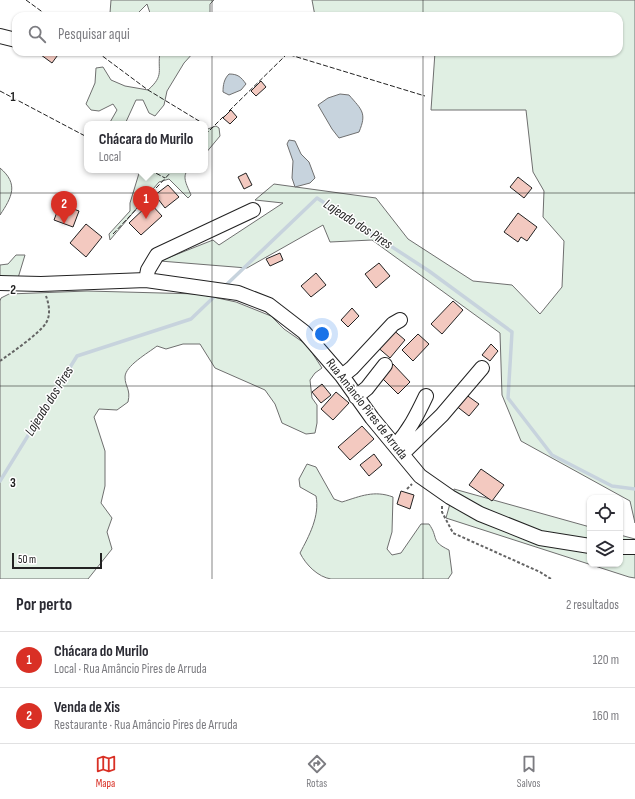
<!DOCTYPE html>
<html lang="pt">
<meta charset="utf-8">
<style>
body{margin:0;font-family:"Sofia Sans Condensed",sans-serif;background:#f2f2f3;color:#2b2b33}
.controls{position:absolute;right:12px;bottom:12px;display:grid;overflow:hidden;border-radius:8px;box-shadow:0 1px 3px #0004}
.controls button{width:36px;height:36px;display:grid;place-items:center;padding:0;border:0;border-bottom:1px solid #e1e1e2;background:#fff;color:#2b2b33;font:20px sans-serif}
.scale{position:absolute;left:12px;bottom:10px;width:90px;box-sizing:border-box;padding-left:4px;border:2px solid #222;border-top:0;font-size:11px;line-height:14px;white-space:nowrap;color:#222;-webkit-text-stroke:3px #fff;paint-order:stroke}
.you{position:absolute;left:322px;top:334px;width:14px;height:14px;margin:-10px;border:3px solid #fff;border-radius:50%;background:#1a73e8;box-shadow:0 0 0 6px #1a73e833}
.badge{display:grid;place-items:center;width:26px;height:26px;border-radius:50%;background:#d93025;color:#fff;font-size:13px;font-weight:700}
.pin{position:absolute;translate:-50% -33px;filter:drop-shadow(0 1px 2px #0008)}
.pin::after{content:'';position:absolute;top:21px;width:14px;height:12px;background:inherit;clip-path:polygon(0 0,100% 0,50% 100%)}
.popup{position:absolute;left:84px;top:121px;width:124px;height:52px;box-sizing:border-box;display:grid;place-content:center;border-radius:8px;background:#fff;filter:drop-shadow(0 1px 3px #0005);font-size:13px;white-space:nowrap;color:#7c7c81}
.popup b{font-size:15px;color:#2b2b33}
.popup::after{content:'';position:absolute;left:50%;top:100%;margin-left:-8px;border:8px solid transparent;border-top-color:#fff}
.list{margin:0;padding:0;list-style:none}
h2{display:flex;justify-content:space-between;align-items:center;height:52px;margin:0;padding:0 16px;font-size:17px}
h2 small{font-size:13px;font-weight:400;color:#7c7c81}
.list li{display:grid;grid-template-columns:26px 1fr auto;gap:12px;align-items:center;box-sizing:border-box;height:56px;padding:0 16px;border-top:1px solid #e1e1e2}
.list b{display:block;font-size:15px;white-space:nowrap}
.list p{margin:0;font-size:13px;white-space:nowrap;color:#7c7c81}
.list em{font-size:13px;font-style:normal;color:#7c7c81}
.icon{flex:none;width:22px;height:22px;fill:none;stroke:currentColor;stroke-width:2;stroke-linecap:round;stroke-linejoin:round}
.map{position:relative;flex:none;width:635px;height:579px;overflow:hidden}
.search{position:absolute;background:#fff;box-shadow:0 1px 3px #0004;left:12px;right:12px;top:12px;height:44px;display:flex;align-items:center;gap:10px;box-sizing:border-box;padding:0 14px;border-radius:12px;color:#7c7c81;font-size:15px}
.sheet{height:164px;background:#fff}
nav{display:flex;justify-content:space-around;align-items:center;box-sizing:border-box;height:56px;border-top:1px solid #e1e1e2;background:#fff;font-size:11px;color:#7c7c81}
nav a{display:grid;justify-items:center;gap:2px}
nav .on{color:#d93025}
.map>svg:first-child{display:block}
.green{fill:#e0efe3;stroke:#6f6f6f}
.water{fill:#c7d3dd;stroke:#6f6f6f}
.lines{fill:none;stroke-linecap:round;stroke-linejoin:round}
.stream{stroke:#c7d3dd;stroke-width:3.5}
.building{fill:#f3c9c0;stroke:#222}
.minor-casing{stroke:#222;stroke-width:16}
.path{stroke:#646464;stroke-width:2;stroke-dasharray:3 2;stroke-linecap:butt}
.minor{stroke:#fff;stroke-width:14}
.fence{stroke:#222;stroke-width:1;stroke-dasharray:5 2;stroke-linecap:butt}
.grid{fill:none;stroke:#222;stroke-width:1;stroke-opacity:0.55}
.labels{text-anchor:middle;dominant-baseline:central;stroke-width:3;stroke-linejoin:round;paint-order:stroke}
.street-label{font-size:13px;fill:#222;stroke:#fff}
.water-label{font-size:14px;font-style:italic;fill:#222;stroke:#fff}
.grid-label{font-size:13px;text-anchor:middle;font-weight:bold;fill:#222;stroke:#fff;stroke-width:3;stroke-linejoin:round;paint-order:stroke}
</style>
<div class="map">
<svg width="635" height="579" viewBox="0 0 635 579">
<rect width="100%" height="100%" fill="#fff"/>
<path class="green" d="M111 0H214L210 4V16H151L147 4 135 16H118L110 13Z
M312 0H635V523L630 501 521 441 502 395 500 333 372 240 330 242 323 225 247 268 160 261 213 240 219 245 283 203 255 200 274 184 376 198 408 239 473 281 512 285 540 314 562 287 564 241 543 217 544 191 533 172 526 110H431L435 52 378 55 371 52H619V16H315Z
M160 52H194L184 63 167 91 164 105 155 116 149 113 143 100H136L125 124H109L117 110 113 104 99 111 91 110 86 104 95 83 96 68 103 67 111 80 125 86 148 90C165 75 157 71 160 52Z
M216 126 219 128 220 136 205 154V130Z
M0 168C19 184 12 197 0 215Z
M140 170H188C181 177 188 187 191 195L188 198 169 179 159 182 110 240 109 234 130 211V203Z
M16 255H25L18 278 0 276V265L8 264Z
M87 291 199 294 236 302 271 316 284 329 307 345 322 368 315 373 310 380 312 398 317 405V423L315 433 306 434 282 423 275 404 265 390 215 368 200 344H183L166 349 157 346C148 353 125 366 125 377 125 387 131 389 128 402L117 410 99 409 94 417 105 451V486L101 503 112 518 107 532 112 549 88 579H0V301L1 298 9 294Z
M307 464 316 467 334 499 342 502C361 496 374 490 393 497L392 532 387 549 392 555 401 553 421 524H429C439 538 430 541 449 550L452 573 448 579H331C318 577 306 565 300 553 309 536 320 516 316 496L300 487 299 479Z
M454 489 590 527V564H620V535L635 539V578L629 577 446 518Z"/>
<path class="water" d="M229 74C238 74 241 77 246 84L241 90 229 95 223 92C223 85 224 79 229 74Z
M340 94 349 95C362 110 367 113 359 132L339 138 332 129 318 105 328 98Z
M289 140 295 141 301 154 309 162 315 178 310 183 295 187 292 178 293 161 287 144Z"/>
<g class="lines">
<path class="stream" d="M224 287 317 198 429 271 512 332 508 398 552 455 612 486 635 489
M0 481 77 356 191 319 217 294"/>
</g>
<path class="building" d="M37 52H60L52 63Z
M261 81 266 87 256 96 251 91Z
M231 110 237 117 230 124 223 118Z
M246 173 252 185 244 189 238 177Z
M518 177 532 188 524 198 510 187Z
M168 185 179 197 165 208 155 195Z
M150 203 162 216 141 235 129 223Z
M60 204 79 211 73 227 54 220Z
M518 213 537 227 527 241 521 237 518 242 504 232Z
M86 224 102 237 86 257 70 243Z
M280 253 283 260 270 266 266 259Z
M379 263 390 276 376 288 365 274Z
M316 273 326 285 311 297 301 286Z
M453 301 463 310 442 334 431 324Z
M352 308 359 316 348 327 341 320Z
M391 328 405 340 390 358 375 345Z
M418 334 429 344 413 361 402 350Z
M491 344 498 351 490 361 482 355Z
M393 364 410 382 398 394 381 377Z
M322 384 331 395 321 403 312 392Z
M336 392 349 403 333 420 321 409Z
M465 394 479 404 469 416 455 405Z
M362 426 374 439 350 460 338 447Z
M374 454 382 465 369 476 360 465Z
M481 469 504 485 492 501 469 485Z
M401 491 414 495 410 509 397 504Z"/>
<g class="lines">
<defs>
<path id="minor" d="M0 36 16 40
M146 280 148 270 157 255 253 210
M0 283 41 284 146 280 238 293 269 305 304 332 342 376 372 418 420 476 450 497 480 514 540 538 590 546
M342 376 352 368 393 324 400 320
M356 397 367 388 385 365
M395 446C409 431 417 415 426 396
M402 454 442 415 482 368
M620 547H635"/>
</defs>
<use href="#minor" class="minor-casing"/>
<path class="path" d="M0 361C11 353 39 334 46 323 51 315 49 304 46 296
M407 489 412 484
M442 506V512L453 533 540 572 551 579"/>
<use href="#minor" class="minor"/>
<path class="fence" d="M26 0 48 16
M97 52 148 90 204 124
M0 91 87 137
M229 111 287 54 425 96
M205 135 225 115
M150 170 165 178
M113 234 173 170"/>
</g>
<path class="grid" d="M212 0V16M423 0V16M212 52V579M423 52V579M0 193H635M0 386H635"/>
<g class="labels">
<g class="street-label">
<text transform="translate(367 409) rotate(52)">Rua Amâncio Pires de Arruda</text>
</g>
<g class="water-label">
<text transform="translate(358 224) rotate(33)">Lajeado dos Pires</text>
<text transform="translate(49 401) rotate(-58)">Lajeado dos Pires</text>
</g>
</g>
<g class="grid-label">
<text x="13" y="101">1</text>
<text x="13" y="294">2</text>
<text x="13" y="487">3</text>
</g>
</svg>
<div class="controls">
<button><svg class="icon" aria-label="locate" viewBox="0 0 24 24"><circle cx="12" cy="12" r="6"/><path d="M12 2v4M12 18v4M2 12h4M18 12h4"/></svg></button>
<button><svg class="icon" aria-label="layers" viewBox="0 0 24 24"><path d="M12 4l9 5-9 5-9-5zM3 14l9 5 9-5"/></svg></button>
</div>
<div class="scale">50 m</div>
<div class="you"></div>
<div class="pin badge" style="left:146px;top:219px">1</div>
<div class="popup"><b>Chácara do Murilo</b>Local</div>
<div class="pin badge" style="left:64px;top:224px">2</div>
<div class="search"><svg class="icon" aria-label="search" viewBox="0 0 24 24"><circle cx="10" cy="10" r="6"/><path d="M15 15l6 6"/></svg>Pesquisar aqui</div>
</div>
<section class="sheet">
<h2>Por perto<small>2 resultados</small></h2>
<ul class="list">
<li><span class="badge">1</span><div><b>Chácara do Murilo</b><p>Local · Rua Amâncio Pires de Arruda</p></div><em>120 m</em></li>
<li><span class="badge">2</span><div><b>Venda de Xis</b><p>Restaurante · Rua Amâncio Pires de Arruda</p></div><em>160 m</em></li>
</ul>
</section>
<nav>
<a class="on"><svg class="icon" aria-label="map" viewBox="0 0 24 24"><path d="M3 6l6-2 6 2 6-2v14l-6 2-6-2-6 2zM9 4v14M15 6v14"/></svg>Mapa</a>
<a><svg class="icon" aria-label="directions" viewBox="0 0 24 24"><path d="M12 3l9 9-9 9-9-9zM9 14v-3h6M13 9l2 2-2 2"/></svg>Rotas</a>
<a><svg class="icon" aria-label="saved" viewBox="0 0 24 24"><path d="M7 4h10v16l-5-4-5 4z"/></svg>Salvos</a>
</nav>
